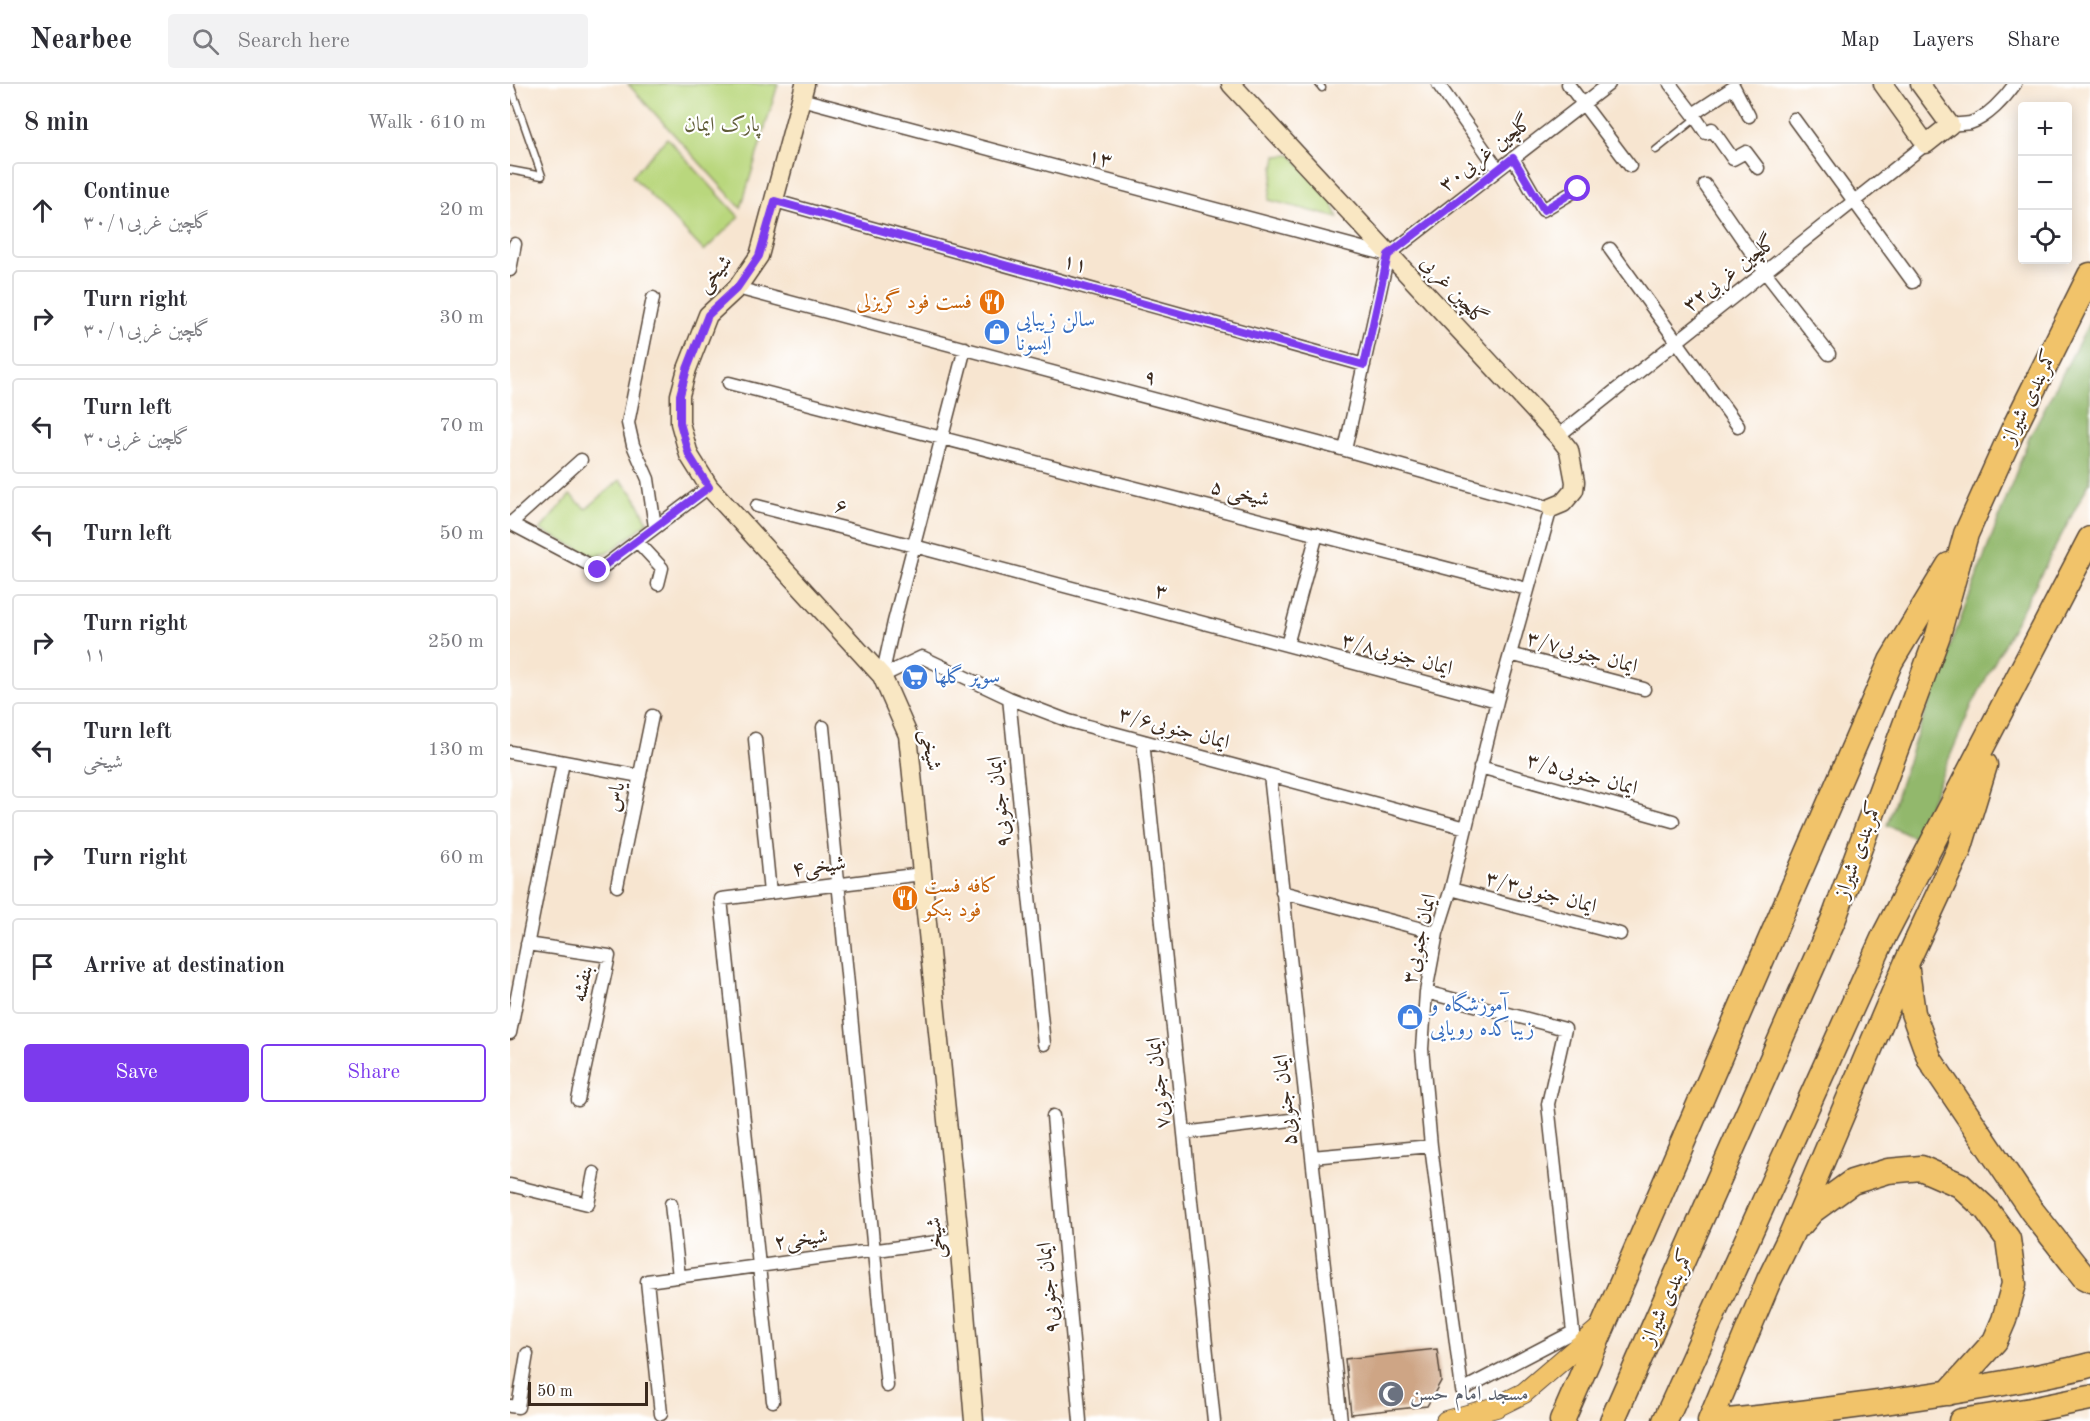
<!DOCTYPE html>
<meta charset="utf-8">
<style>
body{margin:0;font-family:"Old Standard TT",Amiri,serif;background:#f2f2f3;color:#2b2b33}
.controls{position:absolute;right:18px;top:18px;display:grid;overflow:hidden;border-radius:6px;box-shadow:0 3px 15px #0003}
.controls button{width:54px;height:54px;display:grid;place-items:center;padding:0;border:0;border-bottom:2px solid #e1e1e2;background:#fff;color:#2b2b33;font:30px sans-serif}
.scale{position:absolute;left:18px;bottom:15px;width:120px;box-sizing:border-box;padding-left:6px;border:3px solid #3b2a1e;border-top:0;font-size:16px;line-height:21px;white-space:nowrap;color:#3b2a1e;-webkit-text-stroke:4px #fff;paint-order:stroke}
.stop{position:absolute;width:18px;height:18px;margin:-14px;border:4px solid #7c3aed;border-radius:50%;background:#fff}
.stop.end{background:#7c3aed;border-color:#fff;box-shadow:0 2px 6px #0008}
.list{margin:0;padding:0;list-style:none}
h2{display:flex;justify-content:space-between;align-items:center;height:78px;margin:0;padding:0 24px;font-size:26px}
h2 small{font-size:20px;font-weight:400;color:#7c7c81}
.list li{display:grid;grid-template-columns:39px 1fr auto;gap:18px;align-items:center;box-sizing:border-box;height:96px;margin:0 12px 12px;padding:0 12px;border:2px solid #e1e1e2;border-radius:6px}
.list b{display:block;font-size:22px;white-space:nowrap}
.list p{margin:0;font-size:20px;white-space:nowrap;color:#7c7c81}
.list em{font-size:20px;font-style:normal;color:#7c7c81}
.actions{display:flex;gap:12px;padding:18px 24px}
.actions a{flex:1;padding:14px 0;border:2px solid #7c3aed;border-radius:6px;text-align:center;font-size:21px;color:#7c3aed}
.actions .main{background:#7c3aed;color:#fff}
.icon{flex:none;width:33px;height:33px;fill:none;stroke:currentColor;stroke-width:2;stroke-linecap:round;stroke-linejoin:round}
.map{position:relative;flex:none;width:1580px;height:1337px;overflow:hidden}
header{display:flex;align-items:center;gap:36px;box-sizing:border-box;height:84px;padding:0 30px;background:#fff;border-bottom:2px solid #e1e1e2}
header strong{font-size:28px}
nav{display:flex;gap:33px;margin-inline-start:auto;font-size:21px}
.search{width:420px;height:54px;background:#f2f2f3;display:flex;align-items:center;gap:15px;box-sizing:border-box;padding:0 21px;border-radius:6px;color:#7c7c81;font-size:22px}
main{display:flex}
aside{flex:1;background:#fff}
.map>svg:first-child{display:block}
.green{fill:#b9d77d;stroke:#7a804e;stroke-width:1.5}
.forest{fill:#92b86c;stroke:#667145;stroke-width:1.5}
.building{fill:#cea585}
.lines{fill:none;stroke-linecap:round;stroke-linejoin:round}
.lane-casing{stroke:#574639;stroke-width:9}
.street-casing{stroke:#574639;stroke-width:15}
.secondary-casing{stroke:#574639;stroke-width:21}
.primary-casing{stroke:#574639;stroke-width:22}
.highway-casing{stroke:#574639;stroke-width:27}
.lane{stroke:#fff;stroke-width:6}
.street{stroke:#fff;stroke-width:12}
.secondary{stroke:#f9e7c3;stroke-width:18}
.primary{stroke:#f1c36a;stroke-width:20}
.highway{stroke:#f1c36a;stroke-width:24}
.route{stroke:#7c3aed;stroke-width:8}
.labels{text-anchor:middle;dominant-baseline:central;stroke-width:4.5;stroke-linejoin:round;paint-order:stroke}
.park-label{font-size:21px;fill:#615e3a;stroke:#fff}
.street-label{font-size:21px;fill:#3b2a1e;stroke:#fff}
.food-label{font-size:21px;fill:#c56008;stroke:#fff;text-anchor:end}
.shop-label{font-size:21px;fill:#366cbe;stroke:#fff;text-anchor:start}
.worship-label{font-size:21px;fill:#5b616d;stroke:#fff;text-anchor:start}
</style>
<header>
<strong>Nearbee</strong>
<div class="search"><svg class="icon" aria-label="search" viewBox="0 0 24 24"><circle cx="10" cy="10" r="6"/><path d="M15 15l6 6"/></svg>Search here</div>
<nav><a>Map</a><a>Layers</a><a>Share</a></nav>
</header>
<main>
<aside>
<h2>8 min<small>Walk · 610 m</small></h2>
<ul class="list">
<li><svg class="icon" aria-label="ahead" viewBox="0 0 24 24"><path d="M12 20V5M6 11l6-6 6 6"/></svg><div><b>Continue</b><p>گلچین غربی۳۰/۱</p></div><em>20 m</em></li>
<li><svg class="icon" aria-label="right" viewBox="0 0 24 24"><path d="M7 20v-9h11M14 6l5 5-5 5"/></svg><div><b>Turn right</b><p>گلچین غربی۳۰/۱</p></div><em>30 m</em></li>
<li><svg class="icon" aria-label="left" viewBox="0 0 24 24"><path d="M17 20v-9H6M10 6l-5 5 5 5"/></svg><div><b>Turn left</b><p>گلچین غربی۳۰</p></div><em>70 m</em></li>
<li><svg class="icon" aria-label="left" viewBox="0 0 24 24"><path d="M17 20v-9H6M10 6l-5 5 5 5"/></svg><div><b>Turn left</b></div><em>50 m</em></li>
<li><svg class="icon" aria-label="right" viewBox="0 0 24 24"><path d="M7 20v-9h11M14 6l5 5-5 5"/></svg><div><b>Turn right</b><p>۱۱</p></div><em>250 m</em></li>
<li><svg class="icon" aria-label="left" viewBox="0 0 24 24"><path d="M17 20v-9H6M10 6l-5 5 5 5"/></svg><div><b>Turn left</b><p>شیخی</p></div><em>130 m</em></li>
<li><svg class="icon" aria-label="right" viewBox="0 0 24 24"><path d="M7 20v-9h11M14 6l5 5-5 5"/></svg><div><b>Turn right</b></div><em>60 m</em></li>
<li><svg class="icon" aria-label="arrive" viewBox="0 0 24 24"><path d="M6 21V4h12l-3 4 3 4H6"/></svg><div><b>Arrive at destination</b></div></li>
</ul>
<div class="actions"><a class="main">Save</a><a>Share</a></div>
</aside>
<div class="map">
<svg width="1580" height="1337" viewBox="0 0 1580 1337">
<rect width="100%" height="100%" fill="#fff"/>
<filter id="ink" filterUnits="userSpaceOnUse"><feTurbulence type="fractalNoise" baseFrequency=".0167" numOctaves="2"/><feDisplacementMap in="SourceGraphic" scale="12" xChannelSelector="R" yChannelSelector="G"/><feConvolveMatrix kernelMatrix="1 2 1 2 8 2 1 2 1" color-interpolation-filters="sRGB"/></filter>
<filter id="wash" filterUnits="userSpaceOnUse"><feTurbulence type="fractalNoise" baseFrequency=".008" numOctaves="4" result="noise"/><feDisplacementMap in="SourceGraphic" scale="24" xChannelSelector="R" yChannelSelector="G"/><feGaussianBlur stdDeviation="1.35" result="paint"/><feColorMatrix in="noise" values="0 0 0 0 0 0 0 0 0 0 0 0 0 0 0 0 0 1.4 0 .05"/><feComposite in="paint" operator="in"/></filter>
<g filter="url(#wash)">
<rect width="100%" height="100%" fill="#f7e5d0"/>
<path class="green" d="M118 0H268L231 124Z
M157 54 229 133 194 167 122 92Z
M781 71 819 109 828 134 759 116 766 72Z
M110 396 124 411 138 438 105 464 86 473 30 446 60 411 76 425Z"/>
<path class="forest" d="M1580 237V397L1462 621 1405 754 1377 741 1405 656 1519 354Z"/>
<g id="blocks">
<path class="building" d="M927 1265 931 1297 917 1322 841 1330 835 1275Z"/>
</g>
</g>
<g filter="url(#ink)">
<use href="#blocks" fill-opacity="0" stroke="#574639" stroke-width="1.5"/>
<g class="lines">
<defs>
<path id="lane" d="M0 0 32 92
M809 0 812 4
M1146 66 1186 34
M0 86 32 92"/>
<path id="street" d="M928 0 988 85
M1058 0 1120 82
M1160 0 1183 30 1224 3 1239 32
M291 15 878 171
M1183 30 1196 49 1202 45 1223 75 1236 68 1248 84
M1284 35 1403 198
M1440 41C1446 40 1454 40 1460 39 1477 34 1495 14 1505 0
M1003 74 1033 126 1068 105
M1195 101 1255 188 1319 270
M265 117 854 281
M1100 165 1228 342
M878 171 1099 0
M0 186 5 160
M227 204 835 366 1041 424 987 617 941 805 927 849 916 908 912 965 921 1062 952 1306 1063 1248 1038 1020 1055 945 916 908
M143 214 118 339 123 361 138 395 145 443
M219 299 1017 505
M1048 352 1416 60
M835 366 878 171
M247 422 404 462 987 617
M0 439 89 486 199 403
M1 439 71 376
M127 457 152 484 148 500
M777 561 807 450
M1000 570 1134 605
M372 592 412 573 499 614 559 637 956 744
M372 592 384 538 455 264
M499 614 534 960
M313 643 377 1302
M245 655 260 809
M633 657 704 1337
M0 668 130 692
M970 683 1163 737
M760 691 831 1337
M107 802 142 632
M941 805 1110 850
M772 808 927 849
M17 860 99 872 68 1016
M0 949 53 678
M543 1032 570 1337
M674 1049 797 1034
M802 1073 921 1062
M0 1101 78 1120 84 1089
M161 1120 169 1193
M263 1317 211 815 412 790
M0 1322 8 1323 17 1270
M151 1330 137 1197 449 1155"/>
<path id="secondary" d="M295 0 249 172 227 204 198 231 177 285 170 311V339L179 371 199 403 372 592 398 651 449 1155 464 1337
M721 0 1048 352 1059 366 1065 398 1064 406 1053 419 1041 424
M1373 0 1416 60 1440 41 1410 0"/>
<path id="primary" d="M936 1337 986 1323 1014 1309 1091 1243"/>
<path id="highway" d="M1396 880 1403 929 1420 976 1522 1127 1574 1193 1580 1196
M1291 1140 1302 1127 1342 1098 1378 1087 1411 1084 1450 1101 1476 1125 1498 1155 1504 1200 1494 1236 1485 1257 1438 1309
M1052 1337 1381 577 1439 481
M1102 1337 1324 834 1428 551 1456 450 1503 346 1580 191
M1155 1337 1375 850 1580 455
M1200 1337 1259 1196 1281 1151 1396 880 1449 766 1475 681
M1218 1337C1304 1328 1391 1317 1477 1302 1511 1296 1546 1290 1580 1281
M1451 1337 1521 1326 1580 1314"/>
</defs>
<use href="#lane" class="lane-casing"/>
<use href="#street" class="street-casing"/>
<use href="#secondary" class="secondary-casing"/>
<use href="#primary" class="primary-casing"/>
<use href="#highway" class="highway-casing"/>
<use href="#lane" class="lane"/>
<use href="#street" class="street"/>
<use href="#secondary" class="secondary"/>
<use href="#primary" class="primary"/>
<use href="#highway" class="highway"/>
</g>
</g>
<g class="lines" filter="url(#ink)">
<path class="route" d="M88 486 199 403 179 371 170 339V311L177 285 198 231 227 204 249 172 265 117 854 281 878 171 1003 74 1034 126 1068 105"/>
</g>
<defs>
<symbol id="restaurant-disc" viewBox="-11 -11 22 22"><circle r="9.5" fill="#e8710a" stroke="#fff"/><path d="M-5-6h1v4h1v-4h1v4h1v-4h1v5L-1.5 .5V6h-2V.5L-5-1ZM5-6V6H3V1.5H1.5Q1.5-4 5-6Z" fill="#fff"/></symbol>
<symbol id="shop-disc" viewBox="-11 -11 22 22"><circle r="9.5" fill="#3f7fe0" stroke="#fff"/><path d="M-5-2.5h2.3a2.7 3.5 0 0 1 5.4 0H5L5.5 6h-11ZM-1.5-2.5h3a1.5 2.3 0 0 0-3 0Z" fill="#fff"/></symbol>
<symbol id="supermarket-disc" viewBox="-11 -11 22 22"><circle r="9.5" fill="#3f7fe0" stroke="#fff"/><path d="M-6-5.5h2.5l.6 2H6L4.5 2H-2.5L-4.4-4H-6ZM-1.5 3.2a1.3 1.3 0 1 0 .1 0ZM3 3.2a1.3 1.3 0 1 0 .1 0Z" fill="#fff"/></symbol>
<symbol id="mosque-disc" viewBox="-11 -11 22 22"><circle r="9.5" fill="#6b7280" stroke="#fff"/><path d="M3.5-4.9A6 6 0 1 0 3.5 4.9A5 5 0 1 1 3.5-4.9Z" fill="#fff"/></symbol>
</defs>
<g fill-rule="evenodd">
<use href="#restaurant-disc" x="467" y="203" width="30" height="30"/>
<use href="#shop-disc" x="472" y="233" width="30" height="30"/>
<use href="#supermarket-disc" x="390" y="578" width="30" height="30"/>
<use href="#restaurant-disc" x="380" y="799" width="30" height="30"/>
<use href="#shop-disc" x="885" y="918" width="30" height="30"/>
<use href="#mosque-disc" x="866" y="1295" width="30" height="30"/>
</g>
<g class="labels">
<g class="park-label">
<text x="212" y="41">پارک ایمان</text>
</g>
<g class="street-label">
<text transform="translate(976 70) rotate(-38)">گلچین غربی۳۰</text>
<text transform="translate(590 75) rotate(15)">۱۳</text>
<text transform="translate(565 180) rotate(16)">۱۱</text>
<text transform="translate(205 190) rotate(-48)">شیخی</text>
<text transform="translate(1220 190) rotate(-38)">گلچین غربی۳۲</text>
<text transform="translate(943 207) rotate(47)">گلچین غربی</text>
<text transform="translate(640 294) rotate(15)">۹</text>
<text transform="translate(1520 313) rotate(-64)">کمربندی شیراز</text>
<text transform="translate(730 410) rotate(14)">شیخی ۵</text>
<text transform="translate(331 423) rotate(14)">۶</text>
<text transform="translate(651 508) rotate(15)">۳</text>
<text transform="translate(1072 569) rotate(15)">ایمان جنوبی۳/۷</text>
<text transform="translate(887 571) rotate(15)">ایمان جنوبی۳/۸</text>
<text transform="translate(664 645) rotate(15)">ایمان جنوبی۳/۶</text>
<text transform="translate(420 666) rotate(80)">شیخی</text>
<text transform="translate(1072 691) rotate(15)">ایمان جنوبی۳/۵</text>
<text transform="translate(106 713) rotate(-78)">یاس</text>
<text transform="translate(490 718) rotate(-96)">ایمان جنوبی۹</text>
<text transform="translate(1349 766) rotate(-70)">کمربندی شیراز</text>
<text transform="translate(309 783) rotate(-7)">شیخی۴</text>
<text transform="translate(1031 809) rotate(15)">ایمان جنوبی۳/۳</text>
<text transform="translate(910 855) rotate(-77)">ایمان جنوبی۳</text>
<text transform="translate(73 900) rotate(-78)">بنفشه</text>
<text transform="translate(649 999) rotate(-96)">ایمان جنوبی۷</text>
<text transform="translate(776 1016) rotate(-96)">ایمان جنوبی۵</text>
<text transform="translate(426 1154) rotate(-95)">شیخی</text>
<text transform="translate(291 1156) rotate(-7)">شیخی۲</text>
<text transform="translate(539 1204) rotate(-95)">ایمان جنوبی۹</text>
<text transform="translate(1158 1213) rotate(-66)">کمربندی شیراز</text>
</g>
<g class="food-label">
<text x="462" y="218">فست فود گریزلی</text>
<text x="414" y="802" text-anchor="start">کافه فست<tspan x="414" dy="24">فود بنکو</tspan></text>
</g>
<g class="shop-label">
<text x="506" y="236">سالن زیبایی<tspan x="506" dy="24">آیسونا</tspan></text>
<text x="424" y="593">سوپر گلها</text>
<text x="920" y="921">آموزشگاه و<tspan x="920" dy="24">زیباکده رویایی</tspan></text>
</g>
<g class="worship-label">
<text x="900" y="1310">مسجد امام حسن</text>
</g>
</g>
</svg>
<div class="controls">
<button>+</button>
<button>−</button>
<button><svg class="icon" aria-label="locate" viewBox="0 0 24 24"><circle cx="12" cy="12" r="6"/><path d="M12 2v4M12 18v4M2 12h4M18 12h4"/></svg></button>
</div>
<div class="scale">50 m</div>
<div class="stop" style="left:1068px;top:105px"></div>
<div class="stop end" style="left:88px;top:486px"></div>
</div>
</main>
